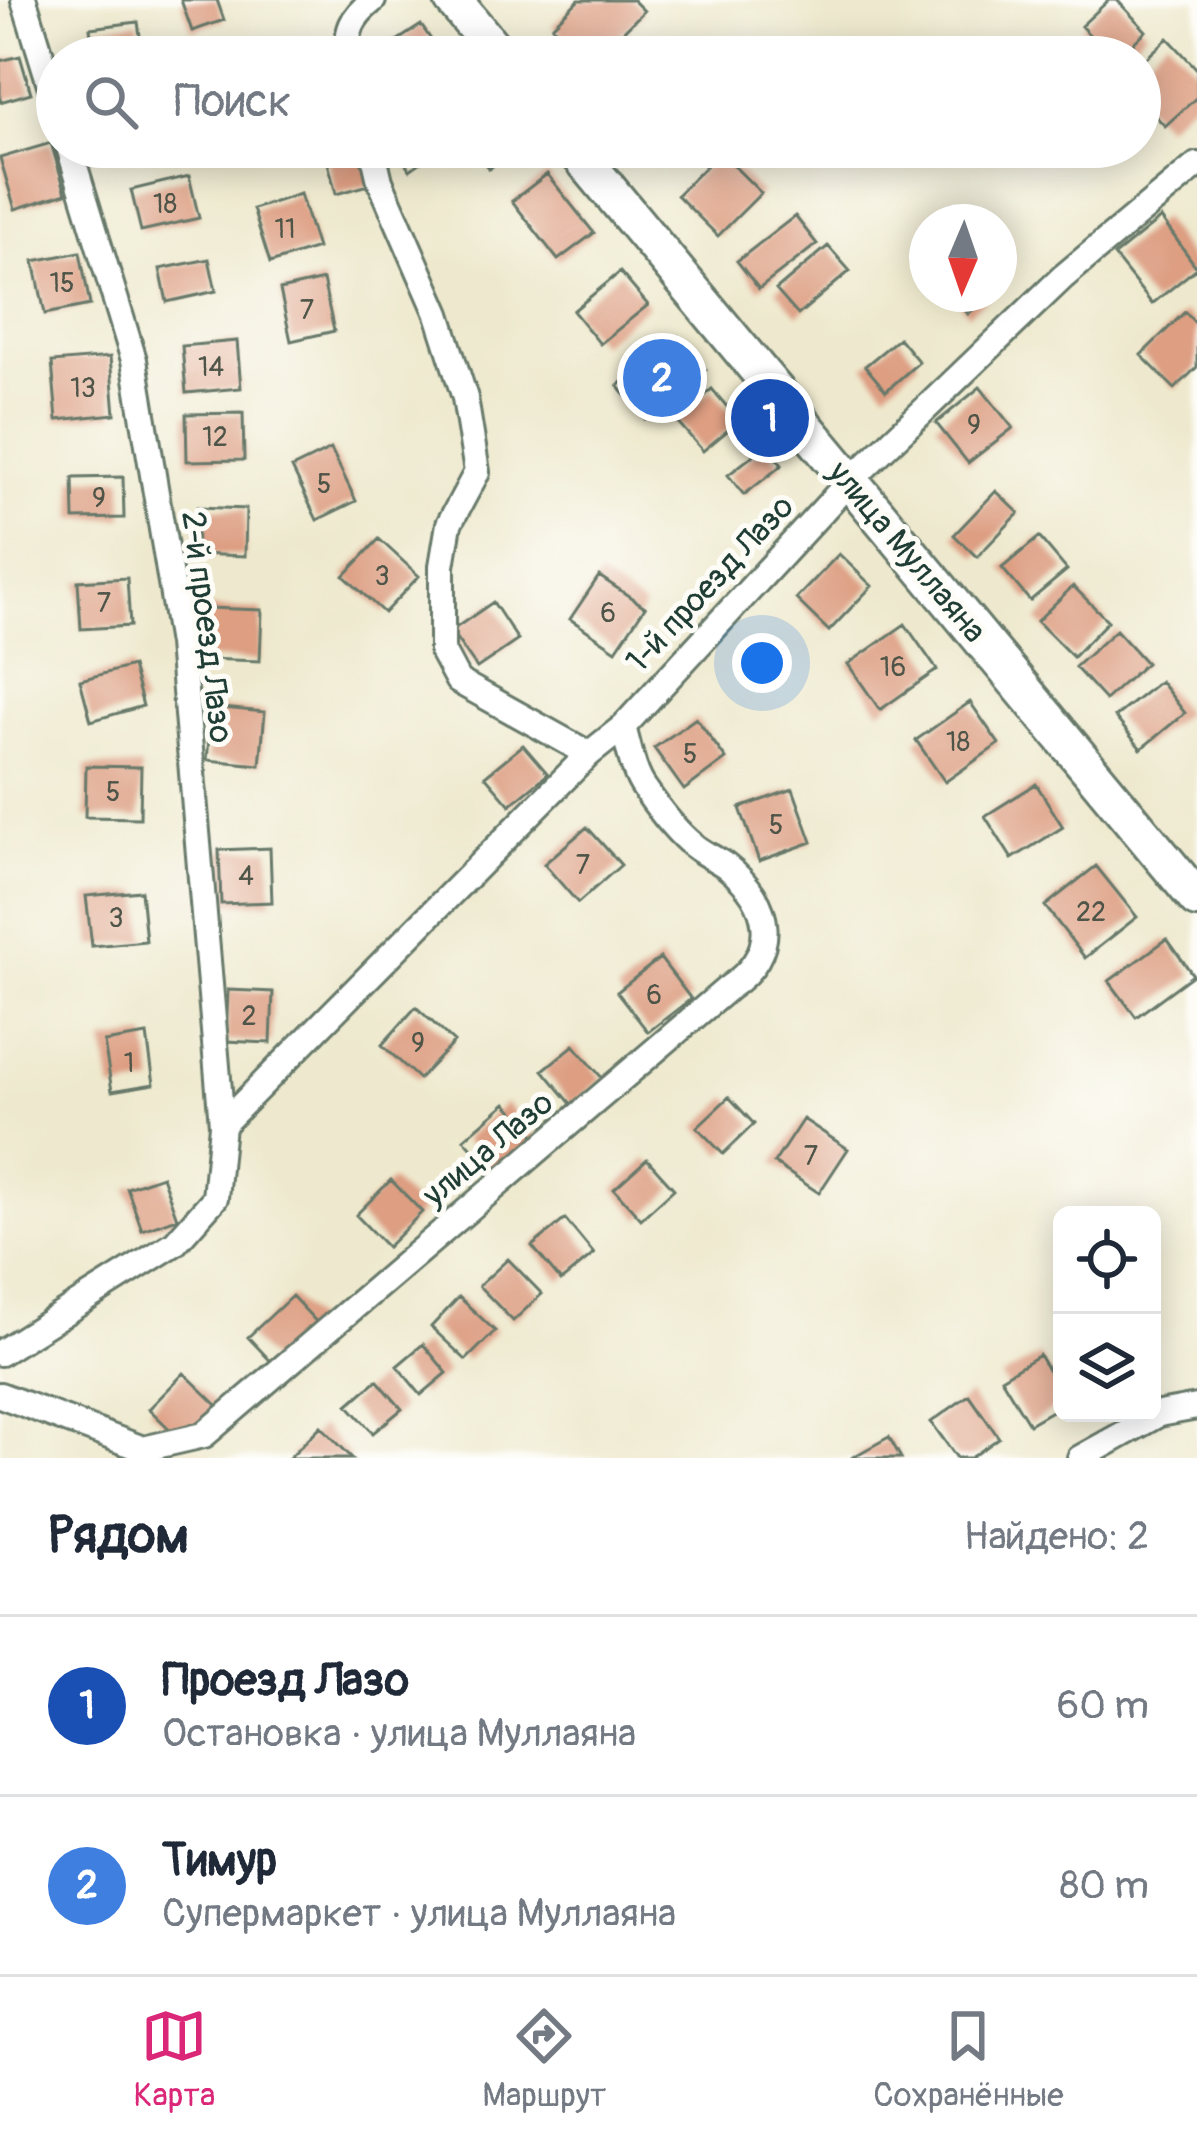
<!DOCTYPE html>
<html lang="ru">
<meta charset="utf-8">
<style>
body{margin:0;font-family:Pangolin,sans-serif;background:#f2f2f3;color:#1f2937}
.controls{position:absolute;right:36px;bottom:36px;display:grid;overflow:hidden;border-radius:18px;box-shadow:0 6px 30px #0003}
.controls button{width:108px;height:108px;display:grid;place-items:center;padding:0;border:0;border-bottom:3px solid #e0e1e3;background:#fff;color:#1f2937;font:60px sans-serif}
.compass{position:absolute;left:909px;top:204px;width:108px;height:108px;border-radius:50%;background:#fff;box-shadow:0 6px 30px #0003;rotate:182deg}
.you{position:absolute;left:762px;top:663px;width:42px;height:42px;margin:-30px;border:9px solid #fff;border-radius:50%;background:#1a73e8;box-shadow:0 0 0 18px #1a73e833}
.badge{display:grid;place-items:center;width:78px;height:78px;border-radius:50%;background:#db2777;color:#fff;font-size:39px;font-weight:700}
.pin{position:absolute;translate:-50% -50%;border:6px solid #fff;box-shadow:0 3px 12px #0006}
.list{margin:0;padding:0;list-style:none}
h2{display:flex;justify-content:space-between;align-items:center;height:156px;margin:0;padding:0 48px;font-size:51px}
h2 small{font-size:39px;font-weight:400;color:#747a83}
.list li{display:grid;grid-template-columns:78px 1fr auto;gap:36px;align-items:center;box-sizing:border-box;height:180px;padding:0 48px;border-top:3px solid #e0e1e3}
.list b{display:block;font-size:45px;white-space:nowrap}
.list p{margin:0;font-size:39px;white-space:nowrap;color:#747a83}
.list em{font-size:39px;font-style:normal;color:#747a83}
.icon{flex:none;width:66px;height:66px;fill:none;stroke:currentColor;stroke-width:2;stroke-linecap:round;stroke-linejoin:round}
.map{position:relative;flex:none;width:1197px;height:1458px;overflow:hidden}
.search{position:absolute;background:#fff;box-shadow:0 6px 30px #0003;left:36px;right:36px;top:36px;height:132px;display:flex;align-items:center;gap:30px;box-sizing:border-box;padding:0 42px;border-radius:66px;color:#747a83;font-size:45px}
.sheet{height:516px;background:#fff}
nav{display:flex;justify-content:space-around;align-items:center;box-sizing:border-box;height:168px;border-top:3px solid #e0e1e3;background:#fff;font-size:33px;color:#747a83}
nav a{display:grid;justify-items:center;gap:6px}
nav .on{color:#db2777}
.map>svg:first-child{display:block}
.building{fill:#dd9e82}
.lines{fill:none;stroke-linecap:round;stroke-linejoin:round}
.street-casing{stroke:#67796a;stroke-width:30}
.secondary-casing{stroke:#67796a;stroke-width:42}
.street{stroke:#fff;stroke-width:24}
.secondary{stroke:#fff;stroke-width:36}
.labels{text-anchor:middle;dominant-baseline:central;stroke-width:10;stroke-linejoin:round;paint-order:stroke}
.number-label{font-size:27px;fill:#4e5548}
.street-label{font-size:33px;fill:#1f3d34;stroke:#fdfcf7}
</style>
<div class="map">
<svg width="1197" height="1458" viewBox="0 0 1197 1458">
<rect width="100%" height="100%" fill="#fdfcf7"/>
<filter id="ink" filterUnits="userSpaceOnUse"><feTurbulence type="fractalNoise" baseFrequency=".00833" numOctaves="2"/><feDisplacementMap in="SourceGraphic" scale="24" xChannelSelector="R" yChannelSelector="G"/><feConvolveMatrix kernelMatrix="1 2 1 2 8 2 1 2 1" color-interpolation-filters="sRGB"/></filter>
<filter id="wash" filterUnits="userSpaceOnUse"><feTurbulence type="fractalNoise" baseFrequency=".004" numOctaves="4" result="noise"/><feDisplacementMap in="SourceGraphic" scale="48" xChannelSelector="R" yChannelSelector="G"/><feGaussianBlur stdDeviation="2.7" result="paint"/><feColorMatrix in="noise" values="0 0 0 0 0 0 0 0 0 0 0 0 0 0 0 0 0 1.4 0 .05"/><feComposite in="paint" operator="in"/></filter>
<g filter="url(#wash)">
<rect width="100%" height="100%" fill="#eee9ce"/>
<g id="blocks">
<path class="building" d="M181 0H217L224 20 192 31Z
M579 0H633L644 11 597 57H583L552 26Z
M1109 0H1117L1146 31 1119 57H1110L1081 26Z
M138 22 143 57H94L90 28Z
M421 25 443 57H391L386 48Z
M1168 38 1197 69V97L1165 126 1140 100V64Z
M329 39 337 57H289Z
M20 56 31 93 0 102V61Z
M51 143 66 193 15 209 0 158Z
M394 147H442L410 170Z
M471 147H516L489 169Z
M364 149 373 184 336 194 327 159Z
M720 152 761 193 718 236 677 195Z
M547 174 594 233 558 260 512 201Z
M189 176 199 218 141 231 131 190Z
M300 194 317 248 270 263 253 209Z
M795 216 817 244 759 289 737 261Z
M1161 218 1197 268 1152 304 1114 256Z
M828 246 850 271 798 315 776 290Z
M80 252 90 305 45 314 34 261Z
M209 259 216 291 167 302 160 269Z
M620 272 648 305 600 344 573 311Z
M323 280 334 331 291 341 280 290Z
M952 294H992L968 314Z
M1185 312 1197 325V367L1175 389 1141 355Z
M678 336 706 370 645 419 618 386Z
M899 338 919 362 886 391 865 366Z
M237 341 241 388 186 393 182 346Z
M110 357 115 414 57 420 52 362Z
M980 387 1013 428 968 463 936 423Z
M712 389 739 421 703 451 676 420Z
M243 413 244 460 187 461 186 414Z
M766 445 782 465 744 495 728 475Z
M331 449 356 501 317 520 292 468Z
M123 477 124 518 74 519 73 478Z
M996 491 1019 513 977 557 954 535Z
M198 507 246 509 245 556 196 554Z
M1039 537 1067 570 1030 601 1002 568Z
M379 539 419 576 384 613 344 576Z
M839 554 872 586 829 631 796 599Z
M599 576 645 607 616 650 570 619Z
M127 578 130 626 81 629 78 581Z
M1073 586 1108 621 1073 657 1037 621Z
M493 602 518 640 477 668 451 631Z
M207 608 262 610 260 661 205 659Z
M905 624 937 670 880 710 848 664Z
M1116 630 1146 663 1105 700 1075 667Z
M132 666 143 706 91 721 80 680Z
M1160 681 1185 713 1141 749 1115 717Z
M970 702 999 744 945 782 916 740Z
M212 707 265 712 260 765 207 760Z
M696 718 726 759 684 790 654 748Z
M523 745 548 774 510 805 485 776Z
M86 766 141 767 140 818 85 817Z
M1036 784 1063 827 1012 859 985 816Z
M793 789 812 842 759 861 740 808Z
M587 827 621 865 578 903 544 864Z
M270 848 272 902 221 904 219 850Z
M1096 866 1137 917 1085 958 1045 906Z
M141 891 146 941 92 946 86 896Z
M1167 939 1193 975 1136 1017 1109 981Z
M660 958 691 999 648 1032 617 992Z
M228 990 273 992 271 1043 226 1041Z
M416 1007 454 1042 419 1079 382 1045Z
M147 1035 154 1084 112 1091 104 1042Z
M574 1045 603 1079 572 1105 543 1070Z
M729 1097 754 1124 723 1154 697 1127Z
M506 1103 540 1142 498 1178 464 1139Z
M803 1119 848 1149 819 1193 774 1163Z
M647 1159 674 1189 641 1219 614 1189Z
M162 1176 177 1218 142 1230 127 1188Z
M391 1180 422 1212 387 1247 356 1215Z
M565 1219 594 1254 561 1281 532 1246Z
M508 1259 542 1294 513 1321 479 1286Z
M292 1296 324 1330 280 1371 248 1337Z
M459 1297 495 1331 466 1360 431 1327Z
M423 1344 447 1373 421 1395 397 1366Z
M1039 1355 1062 1394V1405L1029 1424 1001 1378Z
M184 1373 219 1407 184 1443 149 1409Z
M377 1380 402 1409 373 1433 348 1405Z
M969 1395 999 1438 971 1458H957L931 1422Z
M321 1426 352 1458H289Z
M889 1437 901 1458H851Z"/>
</g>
</g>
<g filter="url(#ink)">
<use href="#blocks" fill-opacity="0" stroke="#67796a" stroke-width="3"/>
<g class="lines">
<defs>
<path id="street" d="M24 0 57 107
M350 57C344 31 353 16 373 0
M372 147 380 181 438 314 465 398 477 472 449 524 442 566V651L458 681 589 754
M222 1125 589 754 623 727 848 483 1063 277 1197 165
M0 1353 175 1243 215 1198 222 1125 181 644 134 360 69 147
M0 1395 143 1449 204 1435 728 988C781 953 773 903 726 866 716 859 704 854 694 846 676 832 658 808 645 789 633 773 629 747 623 727
M1080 1458 1159 1414 1197 1407"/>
<path id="secondary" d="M453 0 500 57
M573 147 1197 899"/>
</defs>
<use href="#street" class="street-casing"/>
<use href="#secondary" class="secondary-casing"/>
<use href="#street" class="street"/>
<use href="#secondary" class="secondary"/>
</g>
</g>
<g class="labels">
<g class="number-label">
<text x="165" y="204">18</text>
<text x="285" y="229">11</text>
<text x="62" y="283">15</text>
<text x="307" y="310">7</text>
<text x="211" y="367">14</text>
<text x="83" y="388">13</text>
<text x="974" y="425">9</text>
<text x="215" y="437">12</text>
<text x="324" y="484">5</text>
<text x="99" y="498">9</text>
<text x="382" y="576">3</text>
<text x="104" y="603">7</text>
<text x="608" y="613">6</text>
<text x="893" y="667">16</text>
<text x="958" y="742">18</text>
<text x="690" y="754">5</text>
<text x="113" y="792">5</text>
<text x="776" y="825">5</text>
<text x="583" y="865">7</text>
<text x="246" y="876">4</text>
<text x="1091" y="912">22</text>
<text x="116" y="918">3</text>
<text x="654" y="995">6</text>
<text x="249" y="1016">2</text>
<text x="418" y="1043">9</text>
<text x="129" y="1063">1</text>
<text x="811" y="1156">7</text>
</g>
<g class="street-label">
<text transform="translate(907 552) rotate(50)">улица Муллаяна</text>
<text transform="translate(710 584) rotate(-47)">1-й проезд Лазо</text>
<text transform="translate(207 627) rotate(83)">2-й проезд Лазо</text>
<text transform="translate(488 1149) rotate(-40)">улица Лазо</text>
</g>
</g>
</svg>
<div class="controls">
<button><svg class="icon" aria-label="locate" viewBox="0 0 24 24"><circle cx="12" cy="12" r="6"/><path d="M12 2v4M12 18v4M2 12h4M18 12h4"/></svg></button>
<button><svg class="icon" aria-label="layers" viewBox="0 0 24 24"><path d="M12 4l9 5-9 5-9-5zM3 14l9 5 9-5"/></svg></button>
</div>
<svg class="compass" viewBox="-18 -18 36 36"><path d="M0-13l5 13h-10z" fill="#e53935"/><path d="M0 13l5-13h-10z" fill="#747a83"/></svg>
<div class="you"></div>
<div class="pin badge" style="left:770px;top:418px;background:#1a4fb4">1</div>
<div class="pin badge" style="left:662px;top:378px;background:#3f7fe0">2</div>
<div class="search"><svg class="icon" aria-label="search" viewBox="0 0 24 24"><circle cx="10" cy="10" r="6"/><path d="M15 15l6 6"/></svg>Поиск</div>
</div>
<section class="sheet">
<h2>Рядом<small>Найдено: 2</small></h2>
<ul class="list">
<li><span class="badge" style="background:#1a4fb4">1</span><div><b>Проезд Лазо</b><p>Остановка · улица Муллаяна</p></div><em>60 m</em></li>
<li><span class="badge" style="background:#3f7fe0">2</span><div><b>Тимур</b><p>Супермаркет · улица Муллаяна</p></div><em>80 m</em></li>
</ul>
</section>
<nav>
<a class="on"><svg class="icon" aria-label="map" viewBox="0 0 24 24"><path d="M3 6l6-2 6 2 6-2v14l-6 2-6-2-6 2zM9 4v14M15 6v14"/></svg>Карта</a>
<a><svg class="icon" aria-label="directions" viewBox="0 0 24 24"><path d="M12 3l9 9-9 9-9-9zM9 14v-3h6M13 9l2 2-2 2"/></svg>Маршрут</a>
<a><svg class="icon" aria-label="saved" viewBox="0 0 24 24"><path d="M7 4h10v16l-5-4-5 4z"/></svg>Сохранённые</a>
</nav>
